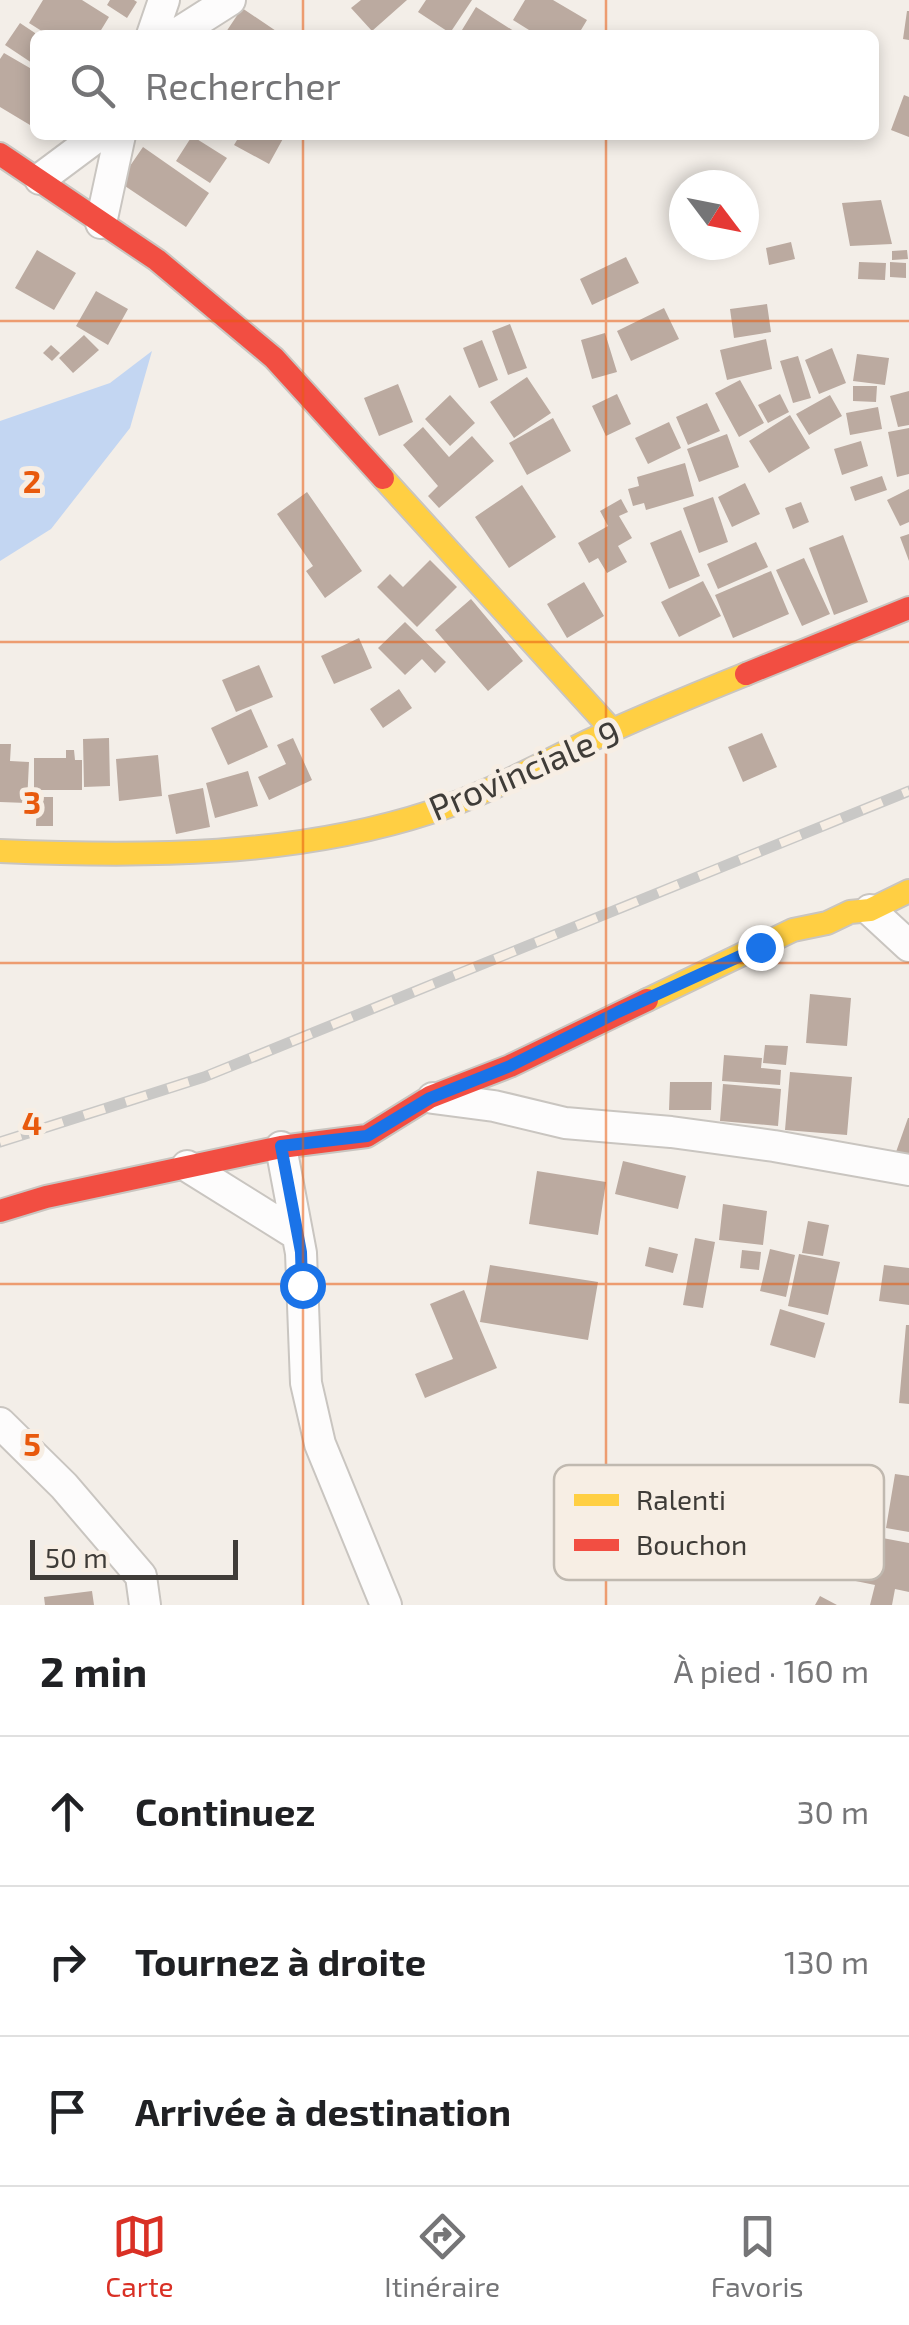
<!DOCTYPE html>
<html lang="fr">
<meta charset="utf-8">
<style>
body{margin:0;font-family:"Exo 2",sans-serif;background:#f6f6f6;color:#202124}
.compass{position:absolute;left:669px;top:170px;width:90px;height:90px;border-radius:50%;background:#fff;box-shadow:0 5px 15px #0003;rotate:122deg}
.scale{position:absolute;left:30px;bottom:25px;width:208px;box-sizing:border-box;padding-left:10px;border:5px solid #3f3c38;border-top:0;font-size:28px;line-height:35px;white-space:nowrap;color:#3f3c38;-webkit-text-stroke:8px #f7eee4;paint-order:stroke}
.stop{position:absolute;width:30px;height:30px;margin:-22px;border:8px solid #1a73e8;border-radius:50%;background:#fff}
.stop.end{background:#1a73e8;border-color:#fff;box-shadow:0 2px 10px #0008}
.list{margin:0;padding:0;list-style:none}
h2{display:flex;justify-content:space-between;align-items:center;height:130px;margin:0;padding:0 40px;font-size:42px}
h2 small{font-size:32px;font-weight:400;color:#757577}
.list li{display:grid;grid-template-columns:65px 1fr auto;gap:30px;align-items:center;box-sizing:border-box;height:150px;padding:0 40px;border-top:2px solid #e0e0e0}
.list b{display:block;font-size:38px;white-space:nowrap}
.list em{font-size:32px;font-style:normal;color:#757577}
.icon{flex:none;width:55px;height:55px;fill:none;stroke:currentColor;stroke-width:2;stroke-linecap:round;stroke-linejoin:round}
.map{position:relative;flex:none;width:909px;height:1605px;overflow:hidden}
.search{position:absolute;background:#fff;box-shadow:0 5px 15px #0003;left:30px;right:30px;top:30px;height:110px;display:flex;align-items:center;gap:25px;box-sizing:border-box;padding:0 35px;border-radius:15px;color:#757577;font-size:38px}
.sheet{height:580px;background:#fff}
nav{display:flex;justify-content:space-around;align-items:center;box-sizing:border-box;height:140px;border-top:2px solid #e0e0e0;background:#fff;font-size:28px;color:#757577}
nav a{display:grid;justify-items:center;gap:5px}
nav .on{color:#d93025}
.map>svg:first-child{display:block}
.water{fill:#c3d6f2}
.building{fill:#bbaaa0}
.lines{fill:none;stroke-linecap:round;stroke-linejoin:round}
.street-casing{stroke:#c9c5c0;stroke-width:34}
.slow-casing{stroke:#c9c5c0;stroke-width:26}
.jam-casing{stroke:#c9c5c0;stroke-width:26}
.street{stroke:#fdfcfc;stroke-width:30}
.slow{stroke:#ffcf43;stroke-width:22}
.jam{stroke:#f24e42;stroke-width:22}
.rail-casing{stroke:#c9c8c6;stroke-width:11}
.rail{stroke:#f7eee4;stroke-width:8;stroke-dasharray:22;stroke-linecap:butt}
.route{stroke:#1a73e8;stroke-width:12}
.grid{fill:none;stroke:#e8590c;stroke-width:2.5;stroke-opacity:0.55}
.labels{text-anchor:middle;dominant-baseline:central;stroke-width:10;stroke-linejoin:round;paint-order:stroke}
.street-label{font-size:35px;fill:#3f3c38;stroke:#f7eee4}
.key{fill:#f7eee4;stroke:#c0b9b0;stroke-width:2.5}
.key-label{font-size:28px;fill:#3f3c38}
.grid-label{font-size:32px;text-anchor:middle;font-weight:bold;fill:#e8590c;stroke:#f7eee4;stroke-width:10;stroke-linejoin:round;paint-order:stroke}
</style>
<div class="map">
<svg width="909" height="1605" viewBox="0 0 909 1605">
<rect width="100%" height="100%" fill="#f3eee8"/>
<path class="water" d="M152 351 130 428 51 529 0 561V421L110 383Z"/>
<path class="building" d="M43 0H82L109 17 98 35H48L29 23Z
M110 0H134L137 2 127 18 107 5Z
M361 0H407L372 31 351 8Z
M426 0H472L450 33 418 12Z
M525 0H553L587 20 578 35H537L513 20Z
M476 7 520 35H470L462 30Z
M242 8 282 35H224Z
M907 11H909V40L903 39Z
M20 23 35 33V65L5 45Z
M4 53 35 71V128L0 107V59Z
M904 95 909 97V137L891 130Z
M240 135H285L269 164 234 145Z
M192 136 227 158 210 183 176 161Z
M143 147 209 193 186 227 119 182Z
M881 200 892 244 850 246 842 203Z
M791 242 795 259 769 265 766 248Z
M37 250 76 273 54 310 15 288Z
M907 250 908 259 892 260V251Z
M626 257 639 283 592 305 580 279Z
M859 262 886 263 885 280 858 279Z
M890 262 906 263V278L890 277Z
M96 291 128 309 108 345 76 326Z
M767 304 771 332 734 338 730 309Z
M664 308 679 339 631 361 617 331Z
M510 324 527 368 508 375 492 331Z
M605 333 617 372 592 379 581 340Z
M84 335 99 350 73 373 59 358Z
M766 339 772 369 727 380 720 350Z
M482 340 498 380 479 388 463 348Z
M51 345 60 353 52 361 43 353Z
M832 348 846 383 819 394 805 360Z
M857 354 889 358 885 385 853 381Z
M798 356 811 398 793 403 780 361Z
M527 377 551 413 514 438 490 402Z
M740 380 764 423 739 437 715 393Z
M398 384 413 422 379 436 364 398Z
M853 386H877L876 402 853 401Z
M909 391V425L898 427 890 396Z
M617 394 631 424 606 436 592 406Z
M780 394 789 412 768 423 758 405Z
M450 395 475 423 450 446 425 419Z
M830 395 842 416 809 435 796 414Z
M707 403 720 431 688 445 676 417Z
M878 407 882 429 850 435 846 413Z
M790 415 810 448 769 473 749 441Z
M553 418 571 451 527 475 509 443Z
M669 422 681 448 648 464 635 438Z
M423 427 449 457 472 436 494 461 439 508 428 496 438 486 403 445Z
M909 428V474L897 477 888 432Z
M727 434 739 467 699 482 687 449Z
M861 441 868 466 842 475 834 449Z
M685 463 694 496 646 510 644 503 633 506 628 489 639 486 637 477Z
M882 476 887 490 855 501 850 487Z
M745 483 760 514 732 527 718 497Z
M522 485 556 537 509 568 475 517Z
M909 489V522L900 526 887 500Z
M307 492 362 571 325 598 306 571 313 566 277 514Z
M713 497 728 542 699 553 683 508Z
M621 499 628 512 619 516 632 538 618 546 627 562 607 573 598 558 589 563 578 543 608 526 600 511Z
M801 502 809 522 793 529 785 508Z
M681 530 700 576 669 589 650 543Z
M909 534V561L900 537Z
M843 535 868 602 834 615 809 548Z
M756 542 768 567 718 589 707 564Z
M804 558 830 614 802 626 776 570Z
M430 560 457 587 417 627 377 587 390 574 403 587Z
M771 571 789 614 733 638 715 595Z
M703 581 721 616 679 637 661 602Z
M584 582 604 616 567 638 547 604Z
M471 599 523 661 488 691 435 630Z
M405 622 446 662 435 673 422 659 405 675 378 648Z
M359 638 372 668 334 684 321 656Z
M259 665 273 697 236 712 222 680Z
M399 689 412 708 383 728 370 709Z
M251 709 268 747 228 765 211 728Z
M762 733 777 767 743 782 728 747Z
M109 738 110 786 84 787 83 739Z
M293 738 312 780 269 800 258 777 286 764 277 745Z
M0 744H11L10 761 29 762 27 803 0 802Z
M66 750H74L75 760H82V790H34V758H66Z
M158 755 162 796 119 801 116 759Z
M248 771 258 806 215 818 206 783Z
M203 788 210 827 176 834 168 795Z
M37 797H53V826H36Z
M810 994 851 998 847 1046 806 1043Z
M765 1045 788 1046 786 1065 763 1063Z
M724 1055 762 1058 761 1068 781 1070 780 1085 722 1081Z
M790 1072 852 1077 847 1135 785 1130Z
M670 1082H712L711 1110H669Z
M723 1084 781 1089 778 1126 720 1121Z
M908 1118H909V1156L896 1152Z
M623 1161 686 1176 678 1209 615 1194Z
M537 1171 606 1182 598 1235 529 1224Z
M723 1204 767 1211 763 1245 719 1240Z
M808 1221 829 1225 823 1256 802 1253Z
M695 1238 715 1242 703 1308 683 1305Z
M649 1247 678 1254 673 1273 645 1266Z
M770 1249 795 1255 786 1297 760 1291Z
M742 1250 761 1252 759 1270 740 1268Z
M799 1254 840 1262 828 1315 788 1306Z
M490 1265 598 1282 588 1340 480 1322Z
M884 1265 909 1268V1305L879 1301Z
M464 1290 497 1368 425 1398 415 1374 453 1359 430 1304Z
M780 1309 825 1323 815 1358 770 1345Z
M906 1325H909V1404L899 1403Z
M895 1474 909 1476V1532L886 1528Z
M856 1533 909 1543V1592L895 1589 892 1605H870L875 1585 846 1579Z
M92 1591 94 1605H45L44 1597Z
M820 1596 837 1605H815Z"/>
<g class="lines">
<defs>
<path id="street" d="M152 35 164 0
M175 35 230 0
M40 179 99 135
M101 223 120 135
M870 910 909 946
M433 1098 494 1106 565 1123 671 1132 774 1146 909 1170
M281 1147 301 1253 306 1383 320 1444 386 1605
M187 1166 296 1234
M0 1423 64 1486 141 1576 145 1605"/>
<path id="slow" d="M383 478 612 730
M0 851C143 857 294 857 431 812 487 794 538 765 591 740 642 716 694 695 746 674
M647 1000 793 930 827 923 850 912 870 910 909 891"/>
<path id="jam" d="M0 154 157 260 274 358 383 478
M746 674 909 608
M0 1211 46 1197 281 1147 367 1136 430 1097 510 1066 647 1000"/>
</defs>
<use href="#street" class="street-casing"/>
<use href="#slow" class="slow-casing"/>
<use href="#jam" class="jam-casing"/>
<use href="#street" class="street"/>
<use href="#slow" class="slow"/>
<use href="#jam" class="jam"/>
<defs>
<path id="rail" d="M0 1142 204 1077 909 791"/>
</defs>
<use href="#rail" class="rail-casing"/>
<use href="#rail" class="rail"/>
</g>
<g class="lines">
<path class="route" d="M302 1285 301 1252 281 1146 367 1136 430 1098 510 1066 618 1012 760 947"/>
</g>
<path class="grid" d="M303 0V35M606 0V35M303 135V1605M606 135V1605M0 321H909M0 642H909M0 963H909M0 1284H909"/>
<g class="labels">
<g class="street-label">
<text transform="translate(524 769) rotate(-23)">Provinciale 9</text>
</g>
</g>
<rect x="554" y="1465" width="330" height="115" rx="15" class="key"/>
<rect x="574" y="1494" width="45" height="12" fill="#ffcf43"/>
<rect x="574" y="1539" width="45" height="12" fill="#f24e42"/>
<g class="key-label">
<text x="636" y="1510">Ralenti</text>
<text x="636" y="1555">Bouchon</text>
</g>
<g class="grid-label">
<text x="32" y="493">2</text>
<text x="32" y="814">3</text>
<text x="32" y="1135">4</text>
<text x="32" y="1456">5</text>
</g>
</svg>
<svg class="compass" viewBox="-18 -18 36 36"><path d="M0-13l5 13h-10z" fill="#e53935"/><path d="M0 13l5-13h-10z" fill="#757577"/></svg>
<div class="scale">50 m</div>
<div class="stop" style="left:302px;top:1285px"></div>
<div class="stop end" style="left:760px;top:947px"></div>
<div class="search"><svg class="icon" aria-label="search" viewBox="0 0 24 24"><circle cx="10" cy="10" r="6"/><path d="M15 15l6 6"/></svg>Rechercher</div>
</div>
<section class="sheet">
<h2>2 min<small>À pied · 160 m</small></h2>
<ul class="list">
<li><svg class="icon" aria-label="ahead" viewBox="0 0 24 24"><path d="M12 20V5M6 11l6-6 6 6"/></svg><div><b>Continuez</b></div><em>30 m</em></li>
<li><svg class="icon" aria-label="right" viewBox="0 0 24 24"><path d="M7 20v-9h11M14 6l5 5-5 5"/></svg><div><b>Tournez à droite</b></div><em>130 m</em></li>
<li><svg class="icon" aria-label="arrive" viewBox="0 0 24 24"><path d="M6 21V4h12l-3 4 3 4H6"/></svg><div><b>Arrivée à destination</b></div></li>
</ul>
</section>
<nav>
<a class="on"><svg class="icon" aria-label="map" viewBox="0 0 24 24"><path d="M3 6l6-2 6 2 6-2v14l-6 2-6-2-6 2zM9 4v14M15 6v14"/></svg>Carte</a>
<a><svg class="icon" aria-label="directions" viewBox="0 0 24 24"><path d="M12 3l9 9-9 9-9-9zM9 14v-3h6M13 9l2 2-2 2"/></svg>Itinéraire</a>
<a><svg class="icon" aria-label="saved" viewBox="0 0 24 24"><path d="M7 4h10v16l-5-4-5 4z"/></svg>Favoris</a>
</nav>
